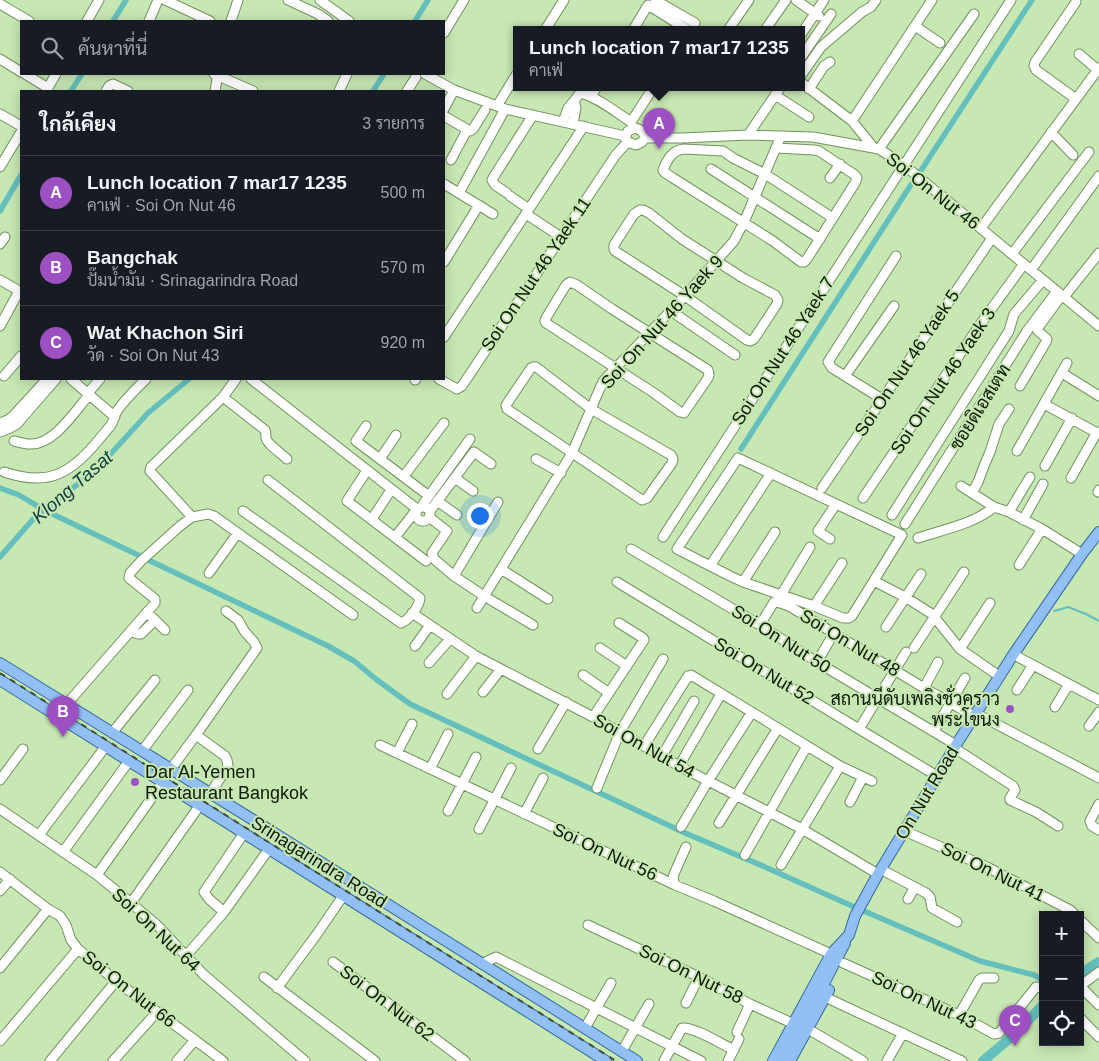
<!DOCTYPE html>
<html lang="th">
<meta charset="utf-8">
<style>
body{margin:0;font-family:Arial,Sarabun,sans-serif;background:#20242c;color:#f1f3f6}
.controls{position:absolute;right:15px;bottom:15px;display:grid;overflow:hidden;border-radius:0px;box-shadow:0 2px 12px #0003}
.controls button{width:45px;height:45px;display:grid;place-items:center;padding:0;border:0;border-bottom:1px solid #363941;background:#171b24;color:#f1f3f6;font:25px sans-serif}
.you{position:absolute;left:479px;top:515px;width:18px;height:18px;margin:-12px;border:4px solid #fff;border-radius:50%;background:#1a73e8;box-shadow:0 0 0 8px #1a73e833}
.badge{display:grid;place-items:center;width:32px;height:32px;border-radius:50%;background:#9d50c2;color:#fff;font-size:16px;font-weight:700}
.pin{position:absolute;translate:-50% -41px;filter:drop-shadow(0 1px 2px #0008)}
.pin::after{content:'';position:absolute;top:26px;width:18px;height:15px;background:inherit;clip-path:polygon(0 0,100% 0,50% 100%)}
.popup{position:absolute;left:513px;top:26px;width:292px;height:65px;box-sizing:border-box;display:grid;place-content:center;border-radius:0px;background:#171b24;filter:drop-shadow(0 1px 4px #0005);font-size:16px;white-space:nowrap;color:#9ea1a6}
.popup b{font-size:19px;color:#f1f3f6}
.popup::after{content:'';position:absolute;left:50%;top:100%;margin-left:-10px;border:10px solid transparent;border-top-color:#171b24}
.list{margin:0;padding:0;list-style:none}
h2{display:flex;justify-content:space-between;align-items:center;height:65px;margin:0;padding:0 20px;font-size:21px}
h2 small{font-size:16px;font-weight:400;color:#9ea1a6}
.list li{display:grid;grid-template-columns:32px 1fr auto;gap:15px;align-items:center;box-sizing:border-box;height:75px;padding:0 20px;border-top:1px solid #363941}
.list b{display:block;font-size:19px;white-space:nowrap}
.list p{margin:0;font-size:16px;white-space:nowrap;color:#9ea1a6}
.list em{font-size:16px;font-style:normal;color:#9ea1a6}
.icon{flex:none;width:28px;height:28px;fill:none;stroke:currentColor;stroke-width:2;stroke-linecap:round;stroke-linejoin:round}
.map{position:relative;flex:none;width:1099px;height:1061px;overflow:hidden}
.search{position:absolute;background:#171b24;box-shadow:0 2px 12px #0003;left:20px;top:20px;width:425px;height:55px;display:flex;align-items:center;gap:12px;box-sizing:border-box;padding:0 18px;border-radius:0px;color:#9ea1a6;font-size:19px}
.panel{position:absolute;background:#171b24;box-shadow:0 2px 12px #0003;left:20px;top:90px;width:425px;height:290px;border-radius:0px}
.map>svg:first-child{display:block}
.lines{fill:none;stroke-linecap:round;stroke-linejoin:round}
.stream{stroke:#64bfbd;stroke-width:2}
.canal{stroke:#64bfbd;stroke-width:5.5}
.river{stroke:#64bfbd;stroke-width:10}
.minor-casing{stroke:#739160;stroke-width:11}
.major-casing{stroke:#346a9c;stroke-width:12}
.minor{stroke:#fff;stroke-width:9}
.major{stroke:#92bff4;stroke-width:10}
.rail{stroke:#405034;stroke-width:2;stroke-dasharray:6 6;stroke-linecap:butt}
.poi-dot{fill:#9d50c2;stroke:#c7e7b3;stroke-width:2}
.labels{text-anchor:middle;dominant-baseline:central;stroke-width:4;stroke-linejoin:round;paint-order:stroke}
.street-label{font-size:18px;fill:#0e1906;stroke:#c7e7b3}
.poi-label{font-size:18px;fill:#0e1906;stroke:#c7e7b3;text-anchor:end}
.water-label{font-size:19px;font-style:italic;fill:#113d3c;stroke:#c7e7b3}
</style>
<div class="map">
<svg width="1099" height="1061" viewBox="0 0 1099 1061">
<rect width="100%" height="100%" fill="#c7e7b3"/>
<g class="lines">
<path class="stream" d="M1054 611 1068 607 1086 614 1099 621"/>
<path class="canal" d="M113 21 126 0
M415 21 428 0
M71 91 82 74
M373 91 384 74
M920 172 1032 0
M0 211 21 175
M741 449 914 180
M0 488 19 495 44 510 328 646 354 661 377 680 410 704 685 833 765 867 843 902 980 961 1034 975 1043 980
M0 557 35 517 95 471 148 413 189 379"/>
<path class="river" d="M1080 974 1099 962
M983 1061 1016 1033 1043 1005"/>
<defs>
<path id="minor" d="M165 0 210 21
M288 0 318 14 328 21
M320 0 349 21
M655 0 695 23
M796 0 819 16
M0 4 29 21
M87 21 99 0
M149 21 158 0
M231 21 238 0
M915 26 940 43
M545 30 564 0
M633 30 648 5 688 30
M728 30 749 0
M765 30 786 0
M444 33 464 0
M802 33 824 0
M1079 54 1098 70
M802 56 831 14
M0 59 21 72
M25 74 48 88
M214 74 253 91
M425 74 454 90 505 109 625 136
M802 74 821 47 862 12 871 7 876 0
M802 83 852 121 874 148
M809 89 824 66 830 62
M46 91 56 74
M106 91 109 86 113 84 128 91
M215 91 218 74
M339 91 347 74
M407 91 416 77
M775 95 809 117
M591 97 596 88
M1076 99 1036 70 1034 66 1035 62 1076 2
M574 101 580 93C596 96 617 113 631 122L653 88
M497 106 516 75
M444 109 454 90
M0 114 21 126
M444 116 470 131 473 129 485 110
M852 121 932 0
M563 122 568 108 574 101 576 108 573 124
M635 128C640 129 644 132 645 138L642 142 636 145 628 142 625 138 628 131Z
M1051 132 1073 155
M748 135 780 88
M645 138H683L748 135 813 137 879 149 904 165 1099 326
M776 148 814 150 819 151 855 175 857 178 855 183 807 259 804 262H801L773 241 673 178 664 172 663 170C667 160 672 150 684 149L723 151 726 153 733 158 765 174 833 218
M879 149 974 14
M451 160 467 130
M0 167 21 132
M711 169 820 239
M830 178 840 164
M444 184 493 214
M459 193 505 109
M507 193 495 185 492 180 493 178 533 115
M510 196 529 209
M640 210H643L649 213 682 239 743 278 775 295 778 300 777 304 754 339 750 341 747 340 685 296 615 251 614 249V245L634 214Z
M526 214 561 237
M981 228 1099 68
M0 244 5 237
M1012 254 1089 152
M444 262 479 205
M1031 270 1099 176
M0 280 16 289 18 293 0 326
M570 282 577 285 612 309 708 370 709 375 708 378 684 413 680 412 654 393 546 323 545 321 546 318 566 285Z
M1064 297 1099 253
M671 311 735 355
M444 337 584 126
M533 367H536L591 409 671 455 673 459 672 463 647 498 642 500 507 409 506 405 531 368Z
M1062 373 1099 396
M4 376 21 356
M845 376 894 306
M71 379 115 417
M251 379 417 509
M439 379 457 389 462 386 615 156 621 149 628 142
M415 380 416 379
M1020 386 1046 342 1047 339 1038 331 1037 329 1062 295
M88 393 100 379
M223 397 265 430C266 432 266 435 266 438 267 444 282 454 287 459
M882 399 832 368 828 362 896 256
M1044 404 1099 434
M0 423 8 420 13 416 47 379
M366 426 356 441 429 496
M0 432 10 428 17 424 56 379
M14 441C19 442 24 444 30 444 54 445 75 411 89 395
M1017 451 1067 363
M738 458 902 535 852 616 849 618H843L814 606 743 582 730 576 677 549Z
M380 459 396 435
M536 459 561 473
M1045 466 1072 418
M4 472C46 486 68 476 96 443 101 437 106 431 111 425 114 421 114 415 117 411 125 399 136 389 146 379
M364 475 347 501 426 561
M404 476 444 423
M455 478 473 491
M1071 478 1097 432
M961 486 994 507 1009 512 1042 529 1082 554
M822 488 992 238
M1098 492 1099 490
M972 493 978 482 984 466 990 452 999 424 1009 409
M863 498 979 326 1024 264
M437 501 457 515
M416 514a7 7 0 1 1 14 0a7 7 0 1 1-14 0Z
M421 507 470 439
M243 511 401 623C409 620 419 607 420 598L268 480
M430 511 474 452 491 464
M1009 512 1030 477
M892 515 1009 331 1014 314 1043 280
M192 517 150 471 151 467 223 397 236 379
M429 517 447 531 432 553 434 559 454 576 484 596 533 625
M372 519 389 493
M1023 520 1043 484
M905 524 1027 331 1057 291
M395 537 414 513 416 512
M663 537 1011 0
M918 538C942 530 974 524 994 507
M830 539 818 531 836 504
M631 549 760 625 817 662 956 745
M1019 565 1042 529
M710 566 771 473
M501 569 548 599
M209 573 237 534
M454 576 498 502
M874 581 905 597 932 614 960 649 999 676
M617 582 859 729 937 776
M743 582 775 532
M781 595 810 547
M814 606 842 563
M477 608 572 453 600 388 604 380 685 296 734 241 744 222 781 136
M412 613 476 656 593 717 679 766 802 829 878 874
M155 620 165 630
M760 625 774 602H777L789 606 924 688 974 716
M886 627 921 574
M131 631 138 634H141L155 620 147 613
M415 646 430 625
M600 648 627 666
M914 648 964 572
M960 649 990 603
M1018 657 1099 700
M817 662 834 633
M429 663 450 639
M583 675 609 693
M691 675 840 766 872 781
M924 688 938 662
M1017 690 1033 665
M483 692 501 669
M447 694 476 656
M66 705 155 603V599L129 578 130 573 141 561 180 526 192 517 208 514 214 516 353 615
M1055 707 1069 684
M981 716 1099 778
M593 717 644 640 643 638 619 623
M1089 726 1099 712
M859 729 906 652
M934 731 965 678
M112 733 155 680
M196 735 225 756 227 760 228 766 210 794
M380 745 675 885 714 901 831 954
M644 746 688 676
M538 749 566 702
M142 751 188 690
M959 751 1013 786 1015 790 1010 798V800L1036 812 1058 826
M397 753 412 724
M662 756 694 701
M679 766 721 694
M171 769 196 735 257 648 254 642 245 632 238 620 226 611
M430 769 448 734
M0 780 23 749
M597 788 620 732 663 659
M850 802 863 777
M1099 804 1090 821 1092 826 1099 830
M0 809 97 875 131 903 158 926 203 974 305 1061
M448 811 476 757
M524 814 543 778
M719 823 778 728
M681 827 708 781 752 712
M479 829 511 768
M909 833 987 867 1070 910 1075 915
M39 835 106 746
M63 852 129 761
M745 855 807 746
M781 865 840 766
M0 872 48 909 60 916 66 925 71 940 78 949 116 981 223 1061
M886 872 926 893 930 897 932 908 957 922
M97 875 163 782
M675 885 673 878 674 874 686 847
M0 891 10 879
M908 899 915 887
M131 903 200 805
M224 912 209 899 204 892 244 833
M1080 920 1099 938
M588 925 699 977 750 1004 794 1024
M186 956 224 912 269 849
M333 962 465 1061
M843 963 959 1015 994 1034 999 1033 1036 987 1043 988
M482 964 496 957 701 1061
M0 968 48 909
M264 977 375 1061
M1080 986 1099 1005
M1080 986 1099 972
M277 988 317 934 343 896
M825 997 962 1061
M686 1003 699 977
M959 1015 979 980 982 978H994
M1080 1018 1099 1037
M585 1028 611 983
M808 1029 863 1061
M737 1032 750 1004
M0 1041 78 949
M622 1051 649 1004
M50 1061 116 981
M113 1061 157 1012
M177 1061 195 1040
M664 1061 682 1028C695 1027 721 1044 734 1050
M728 1061 739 1039
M887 1061 903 1033"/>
<path id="major" d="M0 663 276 834 637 1061
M0 680 606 1061
M773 1061 831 954 849 935 855 916 878 874 956 745 1013 655 1082 554 1099 532
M782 1061 818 995 845 943
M790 1061 829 990"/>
</defs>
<use href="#minor" class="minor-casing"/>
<use href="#major" class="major-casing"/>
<use href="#minor" class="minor"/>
<use href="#major" class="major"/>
<path class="rail" d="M0 673 616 1061"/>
</g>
<g class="poi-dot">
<circle cx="1010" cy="709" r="5"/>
<circle cx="135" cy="782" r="5"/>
</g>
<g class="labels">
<g class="street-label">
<text transform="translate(933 191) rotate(38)">Soi On Nut 46</text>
<text transform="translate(536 274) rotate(-56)">Soi On Nut 46 Yaek 11</text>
<text transform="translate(662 322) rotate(-48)">Soi On Nut 46 Yaek 9</text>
<text transform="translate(783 351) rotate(-57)">Soi On Nut 46 Yaek 7</text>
<text transform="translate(907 363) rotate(-56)">Soi On Nut 46 Yaek 5</text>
<text transform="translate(943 381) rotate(-56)">Soi On Nut 46 Yaek 3</text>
<text transform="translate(980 407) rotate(-58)">ซอยดิเอสเตท</text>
<text transform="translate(781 639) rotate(32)">Soi On Nut 50</text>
<text transform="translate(850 643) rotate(31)">Soi On Nut 48</text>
<text transform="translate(764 671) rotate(31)">Soi On Nut 52</text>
<text transform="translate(644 746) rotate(29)">Soi On Nut 54</text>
<text transform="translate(927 793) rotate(-59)">On Nut Road</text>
<text transform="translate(605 852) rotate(25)">Soi On Nut 56</text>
<text transform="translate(319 862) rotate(32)">Srinagarindra Road</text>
<text transform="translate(993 872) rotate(26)">Soi On Nut 41</text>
<text transform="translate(156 930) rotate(43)">Soi On Nut 64</text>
<text transform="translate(691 974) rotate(26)">Soi On Nut 58</text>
<text transform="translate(129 989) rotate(38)">Soi On Nut 66</text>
<text transform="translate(924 1000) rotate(25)">Soi On Nut 43</text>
<text transform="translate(387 1003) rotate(37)">Soi On Nut 62</text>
</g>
<g class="poi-label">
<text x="1000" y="699">สถานนีดับเพลิงชั่วคราว<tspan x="1000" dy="21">พระโขนง</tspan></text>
<text x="145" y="772" text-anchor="start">Dar Al-Yemen<tspan x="145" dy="21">Restaurant Bangkok</tspan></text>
</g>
<g class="water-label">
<text transform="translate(72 487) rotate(-41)">Klong Tasat</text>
</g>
</g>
</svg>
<div class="controls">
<button>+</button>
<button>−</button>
<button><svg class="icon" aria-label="locate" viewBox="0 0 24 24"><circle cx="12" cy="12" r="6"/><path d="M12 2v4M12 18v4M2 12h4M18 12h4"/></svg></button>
</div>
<div class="you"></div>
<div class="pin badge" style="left:659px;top:149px">A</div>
<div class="popup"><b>Lunch location 7 mar17 1235</b>คาเฟ่</div>
<div class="pin badge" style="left:63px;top:737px">B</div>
<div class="pin badge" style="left:1015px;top:1046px">C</div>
<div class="search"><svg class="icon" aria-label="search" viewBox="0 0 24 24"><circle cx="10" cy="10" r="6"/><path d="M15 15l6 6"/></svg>ค้นหาที่นี่</div>
<section class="panel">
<h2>ใกล้เคียง<small>3 รายการ</small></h2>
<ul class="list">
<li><span class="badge">A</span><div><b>Lunch location 7 mar17 1235</b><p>คาเฟ่ · Soi On Nut 46</p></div><em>500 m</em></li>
<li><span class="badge">B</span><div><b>Bangchak</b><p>ปั๊มน้ำมัน · Srinagarindra Road</p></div><em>570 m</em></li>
<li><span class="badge">C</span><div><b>Wat Khachon Siri</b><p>วัด · Soi On Nut 43</p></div><em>920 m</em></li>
</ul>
</section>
</div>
